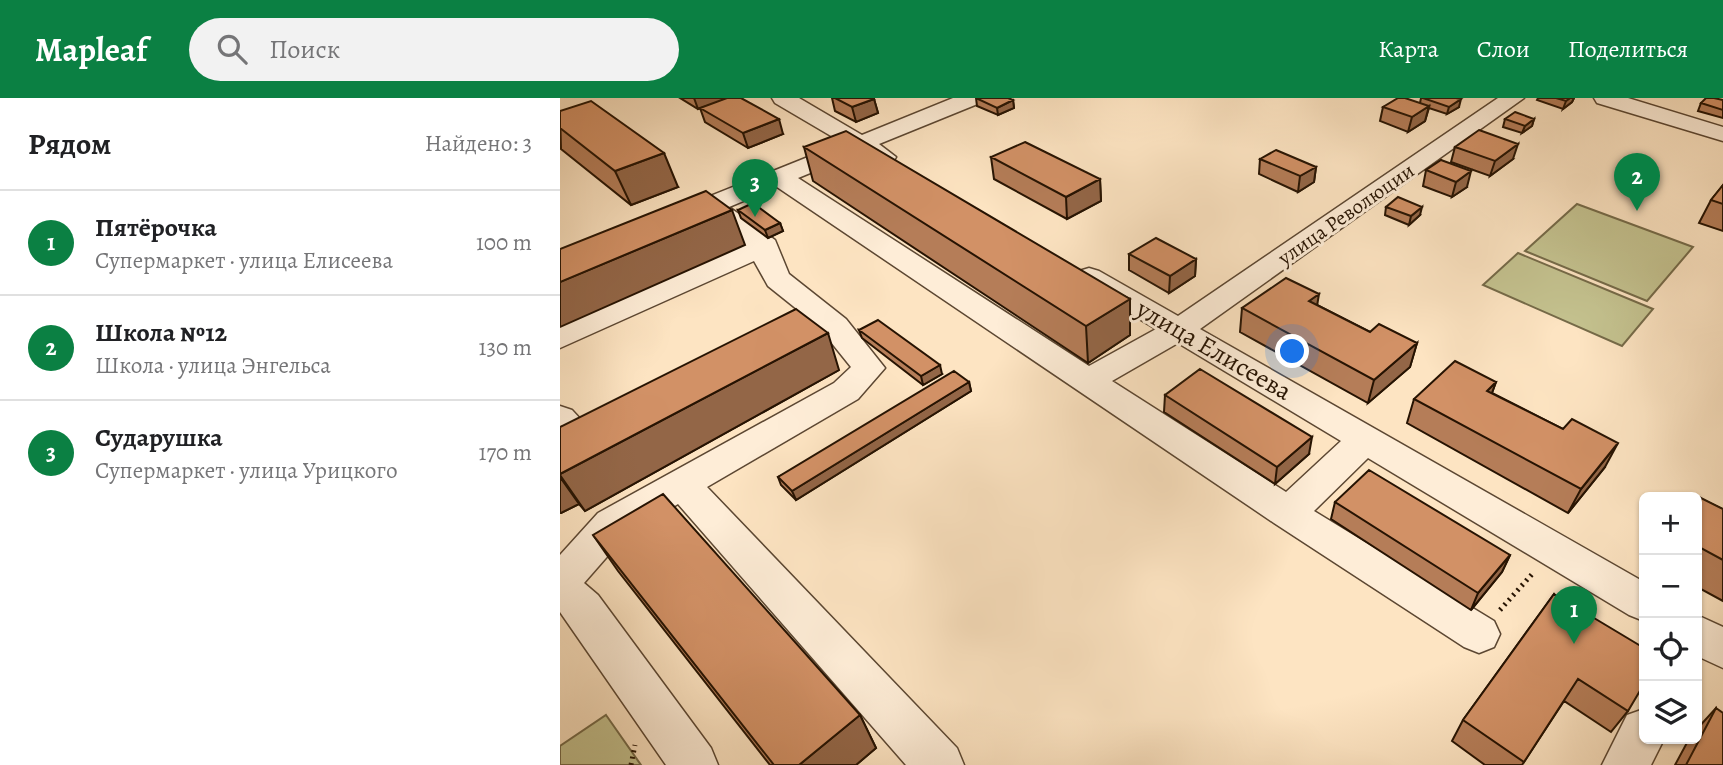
<!DOCTYPE html>
<html lang="ru">
<meta charset="utf-8">
<style>
body{margin:0;font-family:Alegreya,serif;background:#f2f2f2;color:#202124}
.controls{position:absolute;right:21px;bottom:21px;display:grid;overflow:hidden;border-radius:10px;box-shadow:0 2px 5px #0004}
.controls button{width:63px;height:63px;display:grid;place-items:center;padding:0;border:0;border-bottom:2px solid #e0e0e0;background:#fff;color:#202124;font:35px sans-serif}
.you{position:absolute;left:733px;top:254px;width:24px;height:24px;margin:-18px;border:5px solid #fff;border-radius:50%;background:#1a73e8;box-shadow:0 0 0 10px #1a73e833}
.badge{display:grid;place-items:center;width:46px;height:46px;border-radius:50%;background:#0b8043;color:#fff;font-size:23px;font-weight:700}
.pin{position:absolute;translate:-50% -58px;filter:drop-shadow(0 2px 4px #0008)}
.pin::after{content:'';position:absolute;top:37px;width:24px;height:21px;background:inherit;clip-path:polygon(0 0,100% 0,50% 100%)}
.list{margin:0;padding:0;list-style:none}
h2{display:flex;justify-content:space-between;align-items:center;height:91px;margin:0;padding:0 28px;font-size:30px}
h2 small{font-size:23px;font-weight:400;color:#757577}
.list li{display:grid;grid-template-columns:46px 1fr auto;gap:21px;align-items:center;box-sizing:border-box;height:105px;padding:0 28px;border-top:2px solid #e0e0e0}
.list b{display:block;font-size:26px;white-space:nowrap}
.list p{margin:0;font-size:23px;white-space:nowrap;color:#757577}
.list em{font-size:23px;font-style:normal;color:#757577}
.icon{flex:none;width:38px;height:38px;fill:none;stroke:currentColor;stroke-width:2;stroke-linecap:round;stroke-linejoin:round}
.map{position:relative;flex:none;width:1163px;height:667px;overflow:hidden}
header{display:flex;align-items:center;gap:42px;box-sizing:border-box;height:98px;padding:0 35px;background:#0b8043;color:#fff}
header strong{font-size:33px}
nav{display:flex;gap:38px;margin-inline-start:auto;font-size:24px}
.search{width:490px;height:63px;background:#f2f2f2;display:flex;align-items:center;gap:18px;box-sizing:border-box;padding:0 24px;border-radius:38px;color:#757577;font-size:26px}
main{display:flex}
aside{flex:1;background:#fff}
.map>svg:first-child{display:block}
.green{fill:#c4c28f;stroke:#756a48;stroke-width:2}
.lines{fill:none;stroke-linecap:round;stroke-linejoin:round}
.minor-casing{stroke:#5c4732;stroke-width:3}
.path{stroke:#261302;stroke-width:5;stroke-dasharray:2 4.5;stroke-linecap:butt}
.minor{fill:#feedd7;fill-rule:evenodd}
.wall{fill:#b57d58;stroke:#261302;stroke-width:2}
.shaded-wall{fill:#936647;stroke:#261302;stroke-width:2}
.building{fill:#d29166;stroke:#261302;stroke-width:2}
.labels{text-anchor:middle;dominant-baseline:central;stroke-width:6;stroke-linejoin:round;paint-order:stroke}
.far-street-label{font-size:21px;fill:#261302;stroke:#feedd7}
.street-label{font-size:26px;fill:#261302;stroke:#feedd7}
</style>
<header>
<strong>Mapleaf</strong>
<div class="search"><svg class="icon" aria-label="search" viewBox="0 0 24 24"><circle cx="10" cy="10" r="6"/><path d="M15 15l6 6"/></svg>Поиск</div>
<nav><a>Карта</a><a>Слои</a><a>Поделиться</a></nav>
</header>
<main>
<aside>
<h2>Рядом<small>Найдено: 3</small></h2>
<ul class="list">
<li><span class="badge">1</span><div><b>Пятёрочка</b><p>Супермаркет · улица Елисеева</p></div><em>100 m</em></li>
<li><span class="badge">2</span><div><b>Школа №12</b><p>Школа · улица Энгельса</p></div><em>130 m</em></li>
<li><span class="badge">3</span><div><b>Сударушка</b><p>Супермаркет · улица Урицкого</p></div><em>170 m</em></li>
</ul>
</aside>
<div class="map">
<svg width="1163" height="667" viewBox="0 0 1163 667">
<rect width="100%" height="100%" fill="#fde4c2"/>
<filter id="stains"><feTurbulence type="fractalNoise" baseFrequency=".00286" numOctaves="4"/><feColorMatrix values="0 0 0 0 .2 0 0 0 0 .09 0 0 0 0 .02 0 0 0 .5 -.17"/></filter>
<radialGradient id="worn" r=".72"><stop offset=".6" stop-color="#630" stop-opacity="0"/><stop offset="1" stop-color="#630" stop-opacity=".3"/></radialGradient>
<path class="green" d="M1017 106 1133 149 1087 203 965 153Z
M958 155 1093 211 1062 248 923 187Z
M46 617 81 667H0V648Z"/>
<g class="lines">
<defs>
<path id="minor" d="M212 0H239L302 37 393 0H423L420 5 319 46 336 59 333 64C319 68 311 61 299 55L238 80 529 268 596 231 519 185 515 179 519 173 529 170 539 173 618 218 938 0H964L640 231 1084 484V523L1069 517 808 360 754 413 934 523 940 536 934 549 919 555 904 549 714 425 217 89 169 109 215 142 229 176 286 221 325 270 298 301 147 389 397 650 404 667H346L118 406 66 437 24 485 38 497 151 650 158 667H106L0 514V457L38 415 274 285 291 269 258 228 208 188 194 163 0 250V228L185 147 147 118 117 129 108 127 104 121 108 115 283 45 215 5ZM618 245 781 343 726 394 552 283Z
M1034 0H1068L1163 29V43L1037 5Z
M0 308 12 312 25 326 41 321 53 324 58 333C50 348 7 371 0 342 0 332 0 318 0 308Z
M1137 517 1163 529V570L1137 558Z
M1084 611V641H1104L1091 667H1042L1067 617Z"/>
</defs>
<use href="#minor" class="minor-casing"/>
<path class="path" d="M940 512 974 474
M71 667 75 647"/>
<use href="#minor" class="minor"/>
</g>
<path class="wall" d="M120 0H181L223 36 188 50 145 24 140 10 138 11Z
M272 0H313L314 1 318 15 296 24 275 13Z
M416 0 453 2 454 10 438 17 417 8Z
M861 0H896L899 9 887 16 869 10 865 23 848 34 820 23 823 9 860 5Z
M978 0H1014L1012 4 1003 11 977 2Z
M1163 2V20L1138 13 1141 5Z
M0 13 118 89 71 107 1 51Z
M945 21H974L972 28 962 35 943 29Z
M244 49 570 201V237L528 265 253 83Z
M895 49 953 61 930 78 891 64Z
M431 59 540 81 541 103 507 121 434 81Z
M700 61 756 69 754 84 738 94 699 76Z
M881 62 907 89 892 99 863 88 866 72Z
M1163 87V133L1139 125 1151 102Z
M826 109 860 117 849 127 825 117Z
M178 112 220 125 223 133 208 140 181 120Z
M569 156 636 161 635 178 609 195 569 172Z
M757 207 810 234 857 245 850 269 808 305 680 234 682 210Z
M299 232 382 276 363 287 302 240Z
M279 272 25 413 19 406 1 415H0V329Z
M409 284 411 293 236 402 221 387 218 379Z
M936 284 932 295 1003 331 1045 369 1008 415 847 325 854 301Z
M605 297 749 356 715 386 604 314Z
M1137 399 1163 411V503L1137 489Z
M775 404 950 457 942 474 911 512 771 421Z
M33 437 300 617 316 650 296 667H210L58 473Z
M994 496 1068 613 1051 634 1004 603 962 667H925L892 643 903 622Z
M1156 610 1163 667H1115L1129 641H1137V631Z"/>
<path class="shaded-wall" d="M134 0H171L138 11Z
M1010 0H1014L1012 4 1003 11 1006 3Z
M314 1 318 15 296 24 292 9Z
M901 1 899 9 887 16 889 9Z
M453 2 454 10 438 17 437 10Z
M869 8 865 23 848 34 852 19Z
M219 21 223 36 188 50 183 35Z
M974 21 972 28 962 35 965 28Z
M958 46 953 61 930 78 935 63Z
M104 55 118 89 71 107 55 73Z
M756 69 754 84 738 94 740 78Z
M911 73 907 89 892 99 896 84Z
M540 81 541 103 507 121 506 99Z
M862 109 860 117 849 127 851 118Z
M172 112 185 147 0 229V184Z
M220 125 223 133 208 140 205 132Z
M636 161 635 178 609 195 610 178Z
M759 196 755 220 749 203Z
M570 201V237L528 265 526 228Z
M268 235 279 272 25 413 0 377V376Z
M857 245 850 269 808 305 814 282Z
M380 267 382 276 363 287 361 278Z
M409 284 411 293 236 402 232 393Z
M936 284 927 308V293Z
M752 339 749 356 715 386 717 369Z
M1058 345 1045 369 1008 415 1021 391Z
M0 379 19 406 1 415H0Z
M950 457 942 474 911 512 918 495Z
M300 617 316 650 296 667H239Z"/>
<path class="building" d="M167 0H181L219 21 183 35 140 10Z
M275 0H313L314 1 292 9Z
M416 0H448L453 2 437 10Z
M838 0H845L869 8 852 19 823 9Z
M863 0H896L901 1 889 9Z
M996 0H1010L1006 3Z
M1146 0H1154L1163 2V12L1141 5Z
M31 3 104 55 55 73 0 30V13Z
M955 14 974 21 965 28 945 21Z
M919 32 958 46 935 63 895 49Z
M286 33 570 201 526 228 244 49Z
M465 44 540 81 506 99 431 59Z
M716 52 756 69 740 78 700 61Z
M881 62 911 73 896 84 866 72Z
M1163 87V106L1151 102Z
M146 93 172 112 0 184V151Z
M838 99 862 109 851 118 826 109Z
M193 105 220 125 205 132 178 112Z
M596 140 636 161 610 178 569 156Z
M726 180 759 196 749 203 810 234 819 226 857 245 814 282 682 210Z
M236 211 268 235 0 376V329Z
M318 222 380 267 361 278 299 232Z
M895 263 936 284 927 293 1003 331 1012 321 1058 345 1021 391 854 301Z
M640 271 752 339 717 369 605 297Z
M394 273 409 284 232 393 218 379Z
M809 372 950 457 918 495 775 404Z
M103 396 300 617 239 667H214L33 437Z
M1133 396 1163 411V462L1137 448V399H1130Z
M994 496 1084 550V586L1068 613 1018 581 964 664 903 622Z
M1156 610 1163 615V667H1126Z"/>
<g class="labels">
<g class="far-street-label">
<text transform="translate(786 116) rotate(-35)">улица Революции</text>
</g>
<g class="street-label">
<text transform="translate(654 252) rotate(30)">улица Елисеева</text>
</g>
</g>
<rect width="100%" height="100%" filter="url(#stains)"/>
<rect width="100%" height="100%" fill="url(#worn)"/>
</svg>
<div class="controls">
<button>+</button>
<button>−</button>
<button><svg class="icon" aria-label="locate" viewBox="0 0 24 24"><circle cx="12" cy="12" r="6"/><path d="M12 2v4M12 18v4M2 12h4M18 12h4"/></svg></button>
<button><svg class="icon" aria-label="layers" viewBox="0 0 24 24"><path d="M12 4l9 5-9 5-9-5zM3 14l9 5 9-5"/></svg></button>
</div>
<div class="you"></div>
<div class="pin badge" style="left:1014px;top:546px">1</div>
<div class="pin badge" style="left:1077px;top:113px">2</div>
<div class="pin badge" style="left:195px;top:119px">3</div>
</div>
</main>
